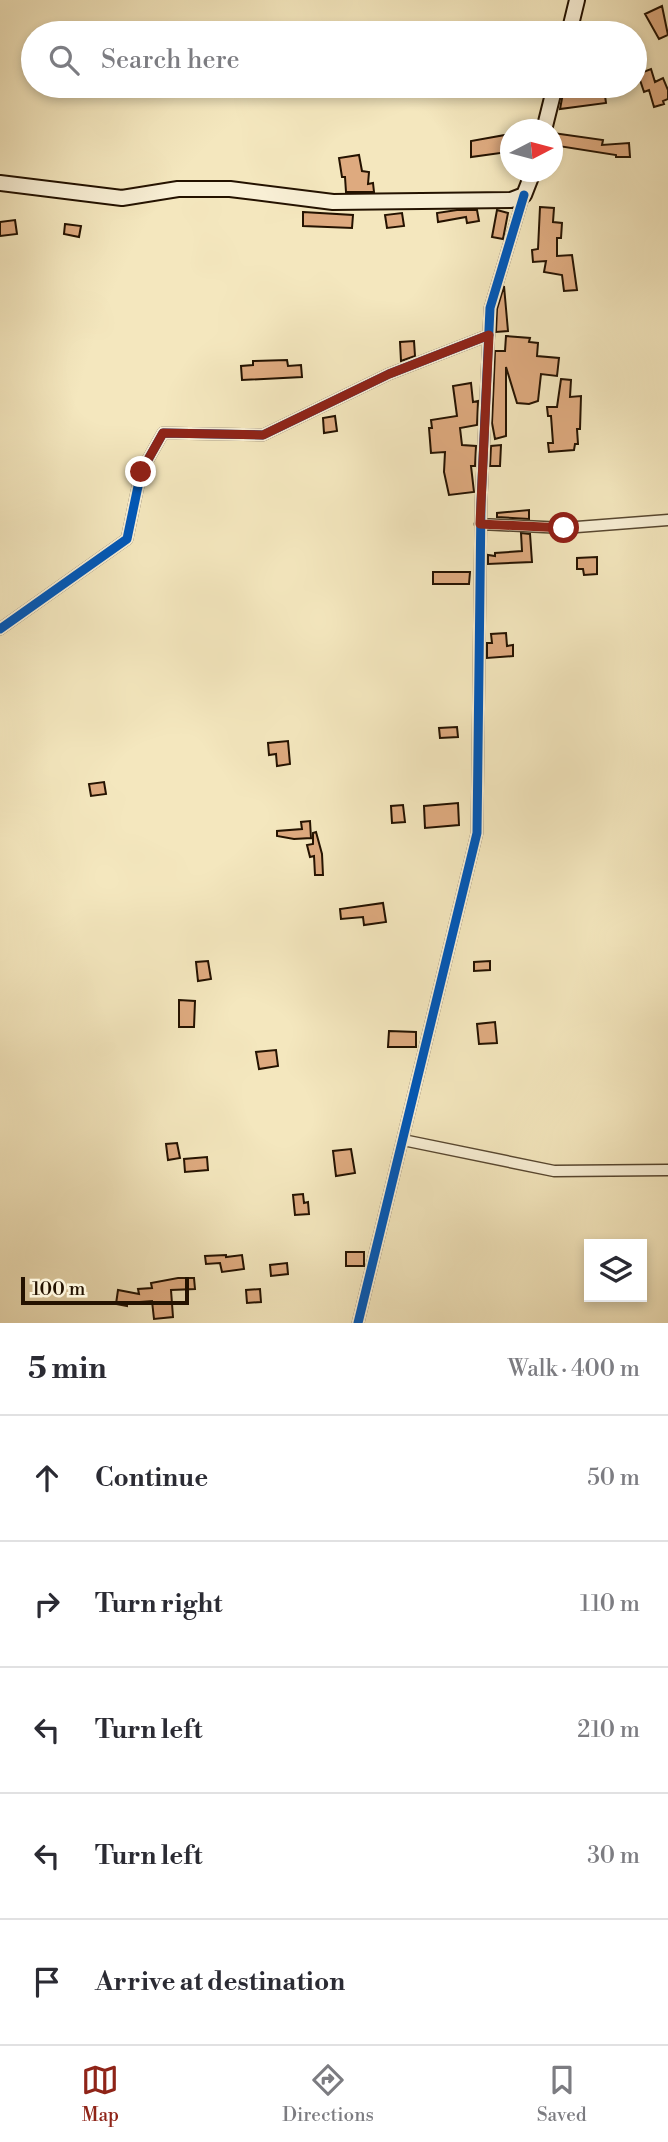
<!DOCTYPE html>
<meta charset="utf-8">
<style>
body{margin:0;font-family:"Libre Bodoni",serif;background:#f2f2f3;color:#2b2b33}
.controls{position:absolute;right:21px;bottom:21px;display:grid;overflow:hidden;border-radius:0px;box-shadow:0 4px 10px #0003}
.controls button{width:63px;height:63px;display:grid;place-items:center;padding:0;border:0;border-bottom:2px solid #e1e1e2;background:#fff;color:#2b2b33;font:35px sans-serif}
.compass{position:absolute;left:500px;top:119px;width:63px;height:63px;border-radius:50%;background:#fff;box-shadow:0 4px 10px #0003;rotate:84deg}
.scale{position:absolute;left:21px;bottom:18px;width:168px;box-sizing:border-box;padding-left:7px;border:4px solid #241200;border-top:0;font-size:19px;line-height:24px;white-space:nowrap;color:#241200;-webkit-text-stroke:5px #f8efd5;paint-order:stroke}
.stop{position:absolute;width:21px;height:21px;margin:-16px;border:5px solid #8f2418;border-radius:50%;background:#fff}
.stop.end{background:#8f2418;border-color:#fff;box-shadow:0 2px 7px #0008}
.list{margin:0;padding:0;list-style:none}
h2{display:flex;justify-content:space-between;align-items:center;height:91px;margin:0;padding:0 28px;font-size:30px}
h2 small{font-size:23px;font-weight:400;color:#7c7c81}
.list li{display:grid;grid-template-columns:46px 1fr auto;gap:21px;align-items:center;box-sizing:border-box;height:126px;padding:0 28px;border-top:2px solid #e1e1e2}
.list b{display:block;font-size:26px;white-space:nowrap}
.list em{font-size:23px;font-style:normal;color:#7c7c81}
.icon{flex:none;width:38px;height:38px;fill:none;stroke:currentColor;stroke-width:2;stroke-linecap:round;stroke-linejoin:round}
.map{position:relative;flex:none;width:668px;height:1323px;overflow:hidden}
.search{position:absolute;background:#fff;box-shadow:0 4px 10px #0003;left:21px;right:21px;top:21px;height:77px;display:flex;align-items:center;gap:18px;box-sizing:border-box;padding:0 24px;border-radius:38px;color:#7c7c81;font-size:26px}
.sheet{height:721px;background:#fff}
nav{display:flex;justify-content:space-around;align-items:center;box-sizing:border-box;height:98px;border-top:2px solid #e1e1e2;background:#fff;font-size:19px;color:#7c7c81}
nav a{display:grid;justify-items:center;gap:4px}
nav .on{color:#8f2418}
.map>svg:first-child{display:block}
.building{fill:#deaa7f;stroke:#241200;stroke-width:2}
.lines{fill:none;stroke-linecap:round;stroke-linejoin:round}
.street-casing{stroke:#584730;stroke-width:13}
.secondary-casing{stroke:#241200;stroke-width:18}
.street{stroke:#f8efd5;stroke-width:10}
.secondary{stroke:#f8efd5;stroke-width:14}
.cycleway-casing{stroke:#f8efd5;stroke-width:13}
.cycleway{stroke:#0057b8;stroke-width:9}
.route{stroke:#8f2418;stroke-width:9}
</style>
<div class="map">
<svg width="668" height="1323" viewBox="0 0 668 1323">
<rect width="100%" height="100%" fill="#f4e7be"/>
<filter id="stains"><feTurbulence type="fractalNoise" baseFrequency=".00286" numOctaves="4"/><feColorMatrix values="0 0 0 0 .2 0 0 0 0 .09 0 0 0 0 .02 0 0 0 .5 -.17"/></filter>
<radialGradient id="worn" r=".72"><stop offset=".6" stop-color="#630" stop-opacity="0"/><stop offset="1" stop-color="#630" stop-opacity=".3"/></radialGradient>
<path class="building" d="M662 6 668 35 659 39 645 14Z
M651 69 655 82 663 78 668 90V99L663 101 664 104 654 107 649 90 644 92 638 74Z
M604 88 606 103 560 109 563 93Z
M553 133 603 140 602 145 629 143 630 157H616V155L552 145Z
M505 135 508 152 471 157V141Z
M359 155 362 171 369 172 368 184 373 183 374 192H346L345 177H342L339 158Z
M540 207 554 208 553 222 562 223 561 238H557V256L572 255 577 290 564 291 562 275 544 272 546 261 533 262 532 250 538 249Z
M457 210H477L479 221 467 223 466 217 438 222 437 213Z
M497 210 508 213 503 239 492 237Z
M303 212 353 215 352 228 303 226Z
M402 213 404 226 387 228 385 215Z
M15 220 17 234 0 236V222Z
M65 224 81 226 79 237 64 234Z
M504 286 508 331 496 332 497 309Z
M506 336 530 338 529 342 538 343 537 356 559 358 557 376 541 374 538 401 529 404 517 403 506 367V436L495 439 492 423 495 351H505Z
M414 341 415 356 401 361 400 342Z
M287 360 288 366 301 365 302 377 242 380 241 366 253 365V361Z
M561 379 571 380 570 397 581 396 580 429H577L578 444H575L574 450 549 452 548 443H553L551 416H548L547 407H557Z
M471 383 473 402 478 401 477 425 460 428 462 445 476 446 475 466H471L474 492 449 495 444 472 445 452 431 453 429 428H432L431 420 457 416 453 386Z
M335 416 337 431 324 433 323 418Z
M501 445 500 466H490L491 446Z
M529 510V519L497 517V513Z
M521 533 530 534 532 562 488 564V555L495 556V553L522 551Z
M597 557V574L584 575 583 569H577V558Z
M433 572H470L469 584H433Z
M506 633 507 646 513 645V656L487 658V643H492L491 634Z
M457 727 458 737 440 738 439 728Z
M288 741 290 764 277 766 276 754 269 755 268 743Z
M104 782 106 794 91 796 89 784Z
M458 803 459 825 425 828 424 806Z
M403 805 405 822 392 823 391 806Z
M310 821 311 838 294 839 277 836V831L302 829 301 822Z
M316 832 322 854 323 875H315L314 856 310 857 307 845 313 844V833Z
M383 903 386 922 364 925 363 917 341 919 340 909Z
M208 961 211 979 198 981 196 962Z
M490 961V970L474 971V962Z
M179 1000 195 1001 194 1027H179Z
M495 1022 497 1043 479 1044 477 1024Z
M389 1031 416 1032V1047H388Z
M276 1050 278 1066 259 1069 256 1052Z
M177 1143 180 1158 168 1160 166 1144Z
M351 1149 355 1173 336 1176 333 1151Z
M207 1157 208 1170 185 1172 184 1159Z
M303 1194 304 1203 308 1202 309 1214 295 1215 293 1195Z
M346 1252H364V1266H346Z
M226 1255V1257L242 1255 244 1269 222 1272 220 1263 206 1264 205 1256Z
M287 1263 288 1274 271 1276 270 1265Z
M178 1278H194L195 1289 171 1290 173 1317 154 1319 152 1301 127 1303V1306L116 1304 118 1290 139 1294 138 1289 152 1288 151 1283Z
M260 1289 261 1302 247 1303 246 1290Z"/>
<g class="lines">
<defs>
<path id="street" d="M480 524 564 528 668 520
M0 629 127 539 141 472 163 433 263 435 389 374 489 335
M403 1140 554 1171 668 1170
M358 1323 477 833 481 503 490 308 524 195"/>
<path id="secondary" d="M569 33 577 0
M544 130 555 86
M0 183 122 198 178 189H230L333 202 511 200 524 195 533 172"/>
</defs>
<use href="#street" class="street-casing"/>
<use href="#secondary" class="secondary-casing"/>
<use href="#street" class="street"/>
<use href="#secondary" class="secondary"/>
<defs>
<path id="cycleway" d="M0 629 127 539 141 472 163 433 263 435 389 374 489 335
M358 1323 477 833 481 503 490 308 524 195"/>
</defs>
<use href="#cycleway" class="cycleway-casing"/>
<use href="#cycleway" class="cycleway"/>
</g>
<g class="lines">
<path class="route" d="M141 472 163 433 263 435 389 374 489 335 480 524 564 528"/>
</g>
<rect width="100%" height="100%" filter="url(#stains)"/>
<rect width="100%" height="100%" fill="url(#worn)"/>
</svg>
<div class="controls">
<button><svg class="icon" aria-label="layers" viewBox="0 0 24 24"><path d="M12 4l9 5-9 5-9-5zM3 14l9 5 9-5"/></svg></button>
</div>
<svg class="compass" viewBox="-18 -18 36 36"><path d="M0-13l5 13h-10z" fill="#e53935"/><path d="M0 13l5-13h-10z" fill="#7c7c81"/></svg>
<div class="scale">100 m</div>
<div class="stop" style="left:564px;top:528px"></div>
<div class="stop end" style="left:141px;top:472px"></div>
<div class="search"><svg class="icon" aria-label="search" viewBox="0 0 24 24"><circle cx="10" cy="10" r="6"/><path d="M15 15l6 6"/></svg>Search here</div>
</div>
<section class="sheet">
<h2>5 min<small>Walk · 400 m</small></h2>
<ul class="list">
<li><svg class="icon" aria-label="ahead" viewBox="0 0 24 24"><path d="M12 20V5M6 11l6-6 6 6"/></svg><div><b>Continue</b></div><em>50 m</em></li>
<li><svg class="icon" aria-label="right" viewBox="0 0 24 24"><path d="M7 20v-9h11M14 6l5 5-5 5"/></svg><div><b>Turn right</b></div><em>110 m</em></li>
<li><svg class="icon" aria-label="left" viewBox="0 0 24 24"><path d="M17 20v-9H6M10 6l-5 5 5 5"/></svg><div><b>Turn left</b></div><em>210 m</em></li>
<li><svg class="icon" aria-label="left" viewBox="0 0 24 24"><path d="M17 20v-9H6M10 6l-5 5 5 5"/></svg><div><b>Turn left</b></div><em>30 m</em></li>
<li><svg class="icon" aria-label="arrive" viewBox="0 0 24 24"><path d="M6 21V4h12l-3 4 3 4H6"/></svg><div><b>Arrive at destination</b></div></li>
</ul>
</section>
<nav>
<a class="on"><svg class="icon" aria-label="map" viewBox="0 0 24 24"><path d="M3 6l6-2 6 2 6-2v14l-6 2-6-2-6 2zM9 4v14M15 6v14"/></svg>Map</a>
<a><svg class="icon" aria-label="directions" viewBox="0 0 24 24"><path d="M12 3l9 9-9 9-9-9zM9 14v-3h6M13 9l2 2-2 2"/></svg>Directions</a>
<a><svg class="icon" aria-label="saved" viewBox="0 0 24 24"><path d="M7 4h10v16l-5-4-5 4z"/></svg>Saved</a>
</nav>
